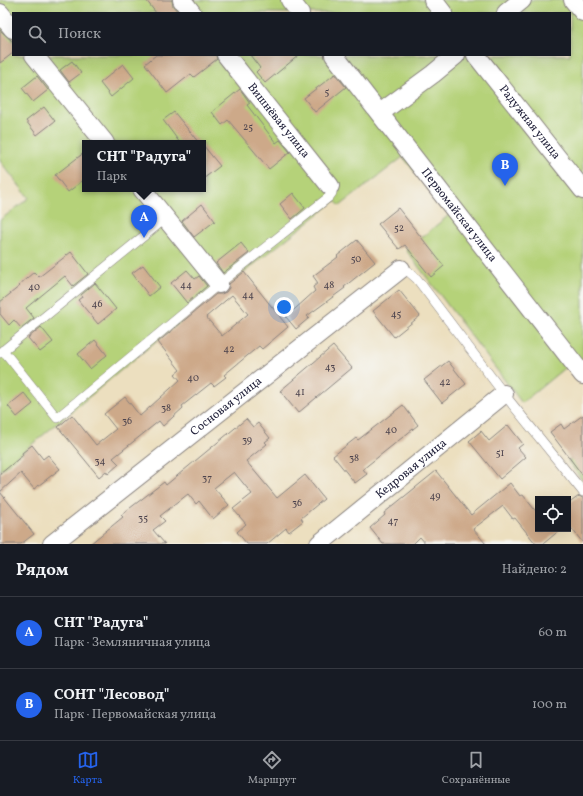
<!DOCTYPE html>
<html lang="ru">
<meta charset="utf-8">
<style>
body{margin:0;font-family:Vollkorn,serif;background:#242831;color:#f1f3f6}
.controls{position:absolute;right:12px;bottom:12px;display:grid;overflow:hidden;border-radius:0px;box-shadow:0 4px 16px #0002}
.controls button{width:36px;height:36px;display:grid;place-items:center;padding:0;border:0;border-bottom:1px solid #363941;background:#171b24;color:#f1f3f6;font:20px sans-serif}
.you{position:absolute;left:284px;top:307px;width:14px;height:14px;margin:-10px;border:3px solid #fff;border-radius:50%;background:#1a73e8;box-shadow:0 0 0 6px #1a73e833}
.badge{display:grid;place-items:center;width:26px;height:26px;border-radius:50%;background:#2563eb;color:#fff;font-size:13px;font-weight:700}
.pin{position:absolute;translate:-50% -33px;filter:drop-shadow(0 1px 2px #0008)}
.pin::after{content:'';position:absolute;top:21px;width:14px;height:12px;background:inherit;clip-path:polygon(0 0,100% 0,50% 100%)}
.popup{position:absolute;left:82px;top:140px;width:124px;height:52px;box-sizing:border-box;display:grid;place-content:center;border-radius:0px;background:#171b24;filter:drop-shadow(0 1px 3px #0005);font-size:13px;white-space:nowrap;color:#9ea1a6}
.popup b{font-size:15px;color:#f1f3f6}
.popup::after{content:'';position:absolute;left:50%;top:100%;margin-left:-8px;border:8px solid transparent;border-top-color:#171b24}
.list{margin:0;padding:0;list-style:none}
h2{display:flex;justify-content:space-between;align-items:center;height:52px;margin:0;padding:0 16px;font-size:17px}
h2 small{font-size:13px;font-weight:400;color:#9ea1a6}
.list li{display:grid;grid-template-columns:26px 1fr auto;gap:12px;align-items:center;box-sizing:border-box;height:72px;padding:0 16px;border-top:1px solid #363941}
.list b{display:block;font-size:15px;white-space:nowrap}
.list p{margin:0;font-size:13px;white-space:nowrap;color:#9ea1a6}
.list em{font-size:13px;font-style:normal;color:#9ea1a6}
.icon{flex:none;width:22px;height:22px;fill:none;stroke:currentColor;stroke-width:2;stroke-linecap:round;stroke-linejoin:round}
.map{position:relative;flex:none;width:583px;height:544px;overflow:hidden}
.search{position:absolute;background:#171b24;box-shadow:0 4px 16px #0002;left:12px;right:12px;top:12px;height:44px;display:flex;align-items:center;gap:10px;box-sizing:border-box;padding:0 14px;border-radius:0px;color:#9ea1a6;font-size:15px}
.sheet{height:196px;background:#171b24}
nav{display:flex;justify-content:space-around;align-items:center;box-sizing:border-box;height:56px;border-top:1px solid #363941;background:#171b24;font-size:11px;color:#9ea1a6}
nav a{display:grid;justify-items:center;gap:2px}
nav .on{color:#2563eb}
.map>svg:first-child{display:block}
.green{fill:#b5d279;stroke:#6c7a5a;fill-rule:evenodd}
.building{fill:#cda989;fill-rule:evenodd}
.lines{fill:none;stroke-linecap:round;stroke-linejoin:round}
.lane-casing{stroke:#87807d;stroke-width:10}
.street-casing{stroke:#87807d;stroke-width:20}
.lane{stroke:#fff;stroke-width:9}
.street{stroke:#fff;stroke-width:18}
.labels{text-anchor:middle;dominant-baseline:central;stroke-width:3;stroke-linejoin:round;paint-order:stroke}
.number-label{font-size:10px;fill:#4d444e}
.street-label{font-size:12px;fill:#22223b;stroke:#f6f6f2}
</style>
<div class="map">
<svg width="583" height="544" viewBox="0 0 583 544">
<rect width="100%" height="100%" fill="#f6f6f2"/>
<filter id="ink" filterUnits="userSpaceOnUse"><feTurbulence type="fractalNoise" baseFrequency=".025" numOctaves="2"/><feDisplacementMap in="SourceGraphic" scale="8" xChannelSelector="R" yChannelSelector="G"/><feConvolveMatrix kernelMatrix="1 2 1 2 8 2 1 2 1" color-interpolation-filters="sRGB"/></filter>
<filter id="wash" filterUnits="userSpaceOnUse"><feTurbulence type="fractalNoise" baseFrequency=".012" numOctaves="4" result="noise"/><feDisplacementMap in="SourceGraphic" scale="16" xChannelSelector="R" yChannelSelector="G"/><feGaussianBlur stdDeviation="0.9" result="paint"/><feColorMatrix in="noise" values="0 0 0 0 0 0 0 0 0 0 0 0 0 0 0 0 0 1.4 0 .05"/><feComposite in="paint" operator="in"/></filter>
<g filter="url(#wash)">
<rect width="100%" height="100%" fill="#ecdfbf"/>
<path class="green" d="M0 0H583V385L568 365 522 403 406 250 449 215 403 157 340 206 335 201 156 341 0 471V220L29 198 0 161ZM13 13H570V55H13ZM85 143H203V189H85Z
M583 450V481L568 461Z"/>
<g id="blocks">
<path class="building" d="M146 0H172L173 6 179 13H156Z
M0 30 13 42V53L0 63Z
M156 55H216L217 59 194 77 191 74 167 93 145 64Z
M250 55H299L265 83 256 72 260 68Z
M72 61 81 73 69 82 60 70Z
M123 64 134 78 111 97 100 83Z
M335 74 346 87 315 112 304 98Z
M37 76 48 90 33 102 22 88Z
M240 89 250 103 247 105 276 143 280 140 290 152 269 169 228 120 222 125 212 112Z
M44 107 55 121 37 135 26 121Z
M174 112 199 143H180L163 120Z
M203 145 220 166 203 179Z
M85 152V179L68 192 55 175Z
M293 193 305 208 292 219 280 204Z
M202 204 215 221 194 237 182 221Z
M398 208 444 266 431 277 405 245 399 249 378 224Z
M357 240 375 262 344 287 345 288 307 316 309 318 296 329 286 317 315 291 313 287 318 283 313 276 338 257 337 256Z
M241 243 249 253 223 273 216 263Z
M71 252 88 274 73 286 65 276 26 308 34 318 21 328 14 320 9 325 0 314V302L20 286 19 285 34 272 39 277Z
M143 265 160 287 149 296 132 273Z
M187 270 195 279 199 276 207 286 187 303 171 283Z
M244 272 288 327 262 349 259 346 224 375 226 377 214 386 211 383 182 406 183 408 163 426 159 421 113 458 119 464 108 474 106 471 99 477 58 427 72 415 96 445 116 429 104 414 125 397 140 416 180 380 175 374 180 370 158 342 216 294H221L226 292 229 288V284ZM232 295 248 314 222 336 206 317Z
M95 283 116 309 98 324 78 300 82 297 81 295Z
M399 290 420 316 394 337 373 311Z
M41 327 53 342 40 352 28 338Z
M95 340 107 355 90 369 78 354Z
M333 346 352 368 298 413 280 391Z
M448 361 466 384 442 403 424 380Z
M24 393 33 404 17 417 8 406Z
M403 405 418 425 363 469 367 474 355 483 333 456 356 438 358 440Z
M583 415V476L550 432 561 424 564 429Z
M246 419 253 427 258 423 270 438 265 442 267 444 246 461 277 498 305 475 324 499 301 518 303 521 289 532 286 528 267 544H247L237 532 246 524 233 509 252 494 234 472 214 488 229 505 213 519 199 501 196 504 188 494 160 516 165 521 153 530 165 544H90L123 517 121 515 164 482 166 485Z
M508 425 523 444 518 448 526 457 500 479 469 441 481 431 489 441Z
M32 445 43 459 48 455 60 469 34 489 21 473 0 492V474L23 455 22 453Z
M436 471 471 515 510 483 520 496 523 495 538 514V529H561L543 544H536L515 518 513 519 503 506 473 529 486 544H426L420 537 413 544H383L370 528 385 515 384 513Z
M0 492 34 534 21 544H0Z
M579 496 583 498V543L568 524V504Z"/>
</g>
</g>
<g filter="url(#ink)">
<use href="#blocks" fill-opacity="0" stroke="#87807d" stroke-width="1"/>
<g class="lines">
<defs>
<path id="lane" d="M401 269 409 272 417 279 504 394 583 492
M3 350 57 418 219 284 329 197 332 193 330 186
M0 353 166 218"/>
<g id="street">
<path d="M182 0 192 13"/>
<path d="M290 0 300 13"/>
<path d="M433 0 443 13"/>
<path d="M573 0 583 12"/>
<path d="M0 13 13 29"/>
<path d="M506 13 522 0"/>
<path d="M34 55 105 143"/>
<path id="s1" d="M226 55 330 186"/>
<path id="s2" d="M334 55 583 375"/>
<path id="s3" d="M476 55 583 190"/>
<path d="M380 113 433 74 456 55"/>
<path d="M142 189 219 284"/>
<path id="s4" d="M52 544 401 269"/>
<path id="s5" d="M319 544 504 394"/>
</g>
</defs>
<use href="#lane" class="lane-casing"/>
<use href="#street" class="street-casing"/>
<use href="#lane" class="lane"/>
<use href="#street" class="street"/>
</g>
</g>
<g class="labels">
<g class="number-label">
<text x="327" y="92">5</text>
<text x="248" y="127">25</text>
<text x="399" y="228">52</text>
<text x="356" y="259">50</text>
<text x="186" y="285">44</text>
<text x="329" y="285">48</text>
<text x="34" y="287">40</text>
<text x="248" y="295">44</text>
<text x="97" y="304">46</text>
<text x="396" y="314">45</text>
<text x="229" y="349">42</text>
<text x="330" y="367">43</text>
<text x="193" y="378">40</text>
<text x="445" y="382">42</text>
<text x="300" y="392">41</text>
<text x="166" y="408">38</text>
<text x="127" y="421">36</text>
<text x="391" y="430">40</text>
<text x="247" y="440">39</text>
<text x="500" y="453">51</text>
<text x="354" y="458">38</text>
<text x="100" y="461">34</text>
<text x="207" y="478">37</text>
<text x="435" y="496">49</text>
<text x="297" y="503">36</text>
<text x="143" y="518">35</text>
<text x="393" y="521">47</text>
</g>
<g class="street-label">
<text stroke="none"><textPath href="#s1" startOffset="84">Вишнёвая улица</textPath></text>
<text stroke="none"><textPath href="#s3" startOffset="86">Радужная улица</textPath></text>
<text stroke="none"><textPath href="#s2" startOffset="203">Первомайская улица</textPath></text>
<text stroke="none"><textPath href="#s4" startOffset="222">Сосновая улица</textPath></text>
<text stroke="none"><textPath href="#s5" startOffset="119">Кедровая улица</textPath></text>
</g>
</g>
</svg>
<div class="controls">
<button><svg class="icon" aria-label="locate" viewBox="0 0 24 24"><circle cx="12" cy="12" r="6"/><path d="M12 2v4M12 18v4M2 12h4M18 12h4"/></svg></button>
</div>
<div class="you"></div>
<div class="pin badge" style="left:144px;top:238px">A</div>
<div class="popup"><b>СНТ &quot;Радуга&quot;</b>Парк</div>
<div class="pin badge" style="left:505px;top:186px">B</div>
<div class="search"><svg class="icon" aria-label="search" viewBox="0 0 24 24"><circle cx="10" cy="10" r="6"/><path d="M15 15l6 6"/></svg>Поиск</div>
</div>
<section class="sheet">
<h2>Рядом<small>Найдено: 2</small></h2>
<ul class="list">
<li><span class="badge">A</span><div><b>СНТ &quot;Радуга&quot;</b><p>Парк · Земляничная улица</p></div><em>60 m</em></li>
<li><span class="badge">B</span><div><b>СОНТ &quot;Лесовод&quot;</b><p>Парк · Первомайская улица</p></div><em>100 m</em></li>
</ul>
</section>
<nav>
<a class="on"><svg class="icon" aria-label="map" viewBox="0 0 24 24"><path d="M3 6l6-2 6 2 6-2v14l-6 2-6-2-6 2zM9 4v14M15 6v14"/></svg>Карта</a>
<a><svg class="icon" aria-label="directions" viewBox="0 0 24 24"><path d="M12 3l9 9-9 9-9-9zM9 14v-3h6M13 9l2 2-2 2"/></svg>Маршрут</a>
<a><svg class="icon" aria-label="saved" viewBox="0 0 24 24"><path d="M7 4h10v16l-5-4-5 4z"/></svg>Сохранённые</a>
</nav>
